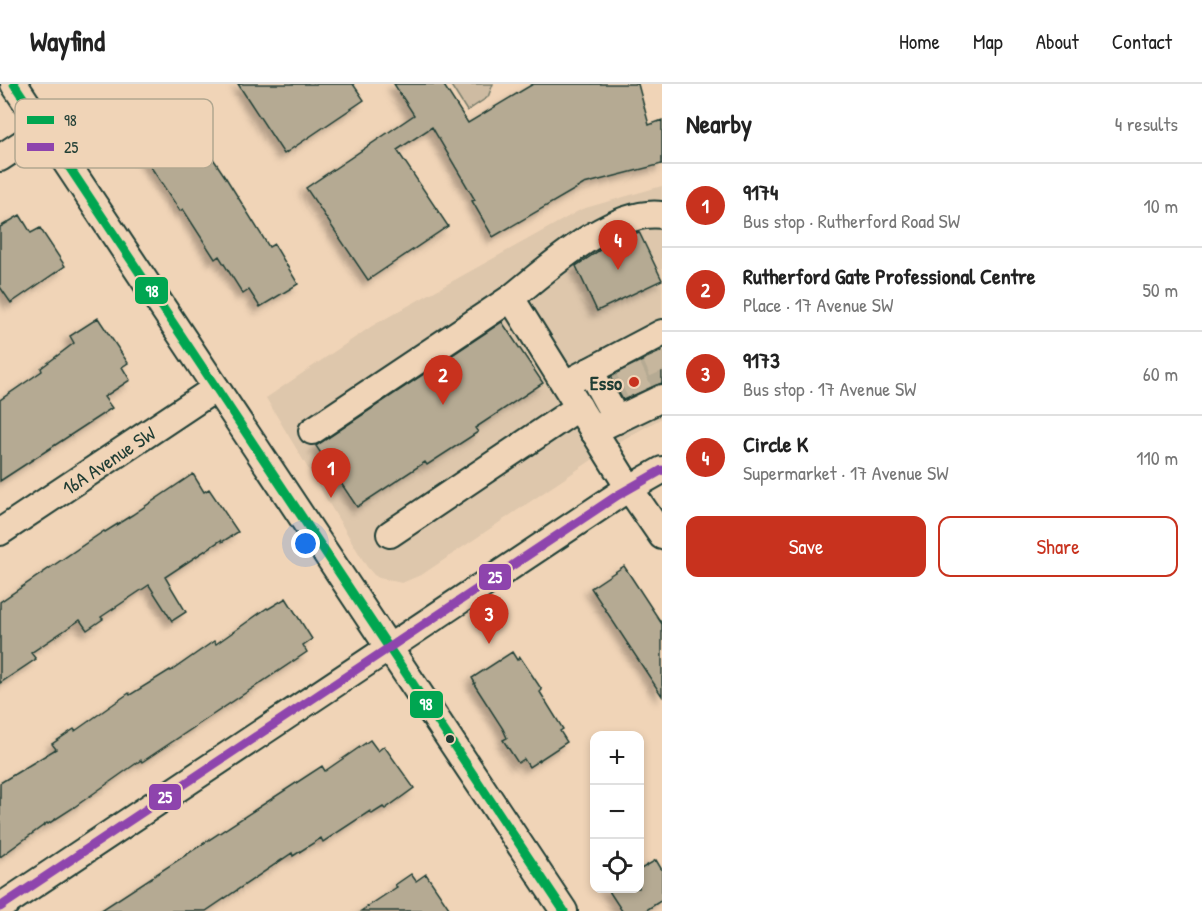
<!DOCTYPE html>
<meta charset="utf-8">
<style>
body{margin:0;font-family:"Patrick Hand",sans-serif;background:#f6f6f6;color:#222}
.controls{position:absolute;right:18px;bottom:18px;display:grid;overflow:hidden;border-radius:12px;box-shadow:0 3px 9px #0003}
.controls button{width:54px;height:54px;display:grid;place-items:center;padding:0;border:0;border-bottom:2px solid #e0e0e0;background:#fff;color:#222;font:30px sans-serif}
.you{position:absolute;left:306px;top:460px;width:21px;height:21px;margin:-15px;border:4px solid #fff;border-radius:50%;background:#1a73e8;box-shadow:0 0 0 9px #1a73e833}
.badge{display:grid;place-items:center;width:39px;height:39px;border-radius:50%;background:#c8321e;color:#fff;font-size:20px;font-weight:700}
.pin{position:absolute;translate:-50% -50px;filter:drop-shadow(0 2px 3px #0008)}
.pin::after{content:'';position:absolute;top:32px;width:21px;height:18px;background:inherit;clip-path:polygon(0 0,100% 0,50% 100%)}
.list{margin:0;padding:0;list-style:none}
h2{display:flex;justify-content:space-between;align-items:center;height:78px;margin:0;padding:0 24px;font-size:26px}
h2 small{font-size:20px;font-weight:400;color:#767676}
.list li{display:grid;grid-template-columns:39px 1fr auto;gap:18px;align-items:center;box-sizing:border-box;height:84px;padding:0 24px;border-top:2px solid #e0e0e0}
.list b{display:block;font-size:22px;white-space:nowrap}
.list p{margin:0;font-size:20px;white-space:nowrap;color:#767676}
.list em{font-size:20px;font-style:normal;color:#767676}
.actions{display:flex;gap:12px;padding:18px 24px}
.actions a{flex:1;padding:14px 0;border:2px solid #c8321e;border-radius:12px;text-align:center;font-size:21px;color:#c8321e}
.actions .main{background:#c8321e;color:#fff}
.icon{flex:none;width:33px;height:33px;fill:none;stroke:currentColor;stroke-width:2;stroke-linecap:round;stroke-linejoin:round}
.map{position:relative;flex:none;width:662px;height:827px;overflow:hidden}
header{display:flex;align-items:center;gap:36px;box-sizing:border-box;height:84px;padding:0 30px;background:#fff;border-bottom:2px solid #e0e0e0}
header strong{font-size:28px}
nav{display:flex;gap:33px;margin-inline-start:auto;font-size:21px}
main{display:flex}
aside{flex:1;background:#fff}
.map>svg:first-child{display:block}
.built{fill:#dec7ac}
.green{fill:#cebba2;stroke:#767c6b;stroke-width:1.5}
.building{fill:#b5aa93;stroke:#1f3d34;stroke-width:1.5;filter:url(#shadow)}
.lines{fill:none;stroke-linecap:round;stroke-linejoin:round}
.minor-tunnel{stroke:#c6b69d;stroke-width:26;stroke-dasharray:26 13;stroke-linecap:butt}
.minor-casing{stroke:#1f3d34;stroke-width:30}
.minor{stroke:#f0d4b7;stroke-width:26}
.bus-1-casing{stroke:#f0d4b7;stroke-width:14}
.bus-2-casing{stroke:#f0d4b7;stroke-width:14}
.bus-1{stroke:#00a651;stroke-width:9}
.bus-2{stroke:#8e44ad;stroke-width:9}
.poi-dot{fill:#c8321e;stroke:#f0d4b7;stroke-width:2}
.bus-dot{fill:#1f3d34;stroke:#f0d4b7;stroke-width:2}
.labels{text-anchor:middle;dominant-baseline:central;stroke-width:4.5;stroke-linejoin:round;paint-order:stroke}
.poi-label{font-size:20px;font-weight:bold;fill:#1f3d34;stroke:#f0d4b7;text-anchor:end}
.street-label{font-size:20px;fill:#1f3d34;stroke:#f0d4b7}
.key{fill:#f0d4b7;stroke:#b1a790;stroke-width:1.5}
.key-label{font-size:16px;fill:#1f3d34}
.line-badge{stroke:#f0d4b7;stroke-width:2}
.badge-label{font-size:16px;text-anchor:middle;font-weight:bold;fill:#fff}
</style>
<header>
<strong>Wayfind</strong>
<nav><a>Home</a><a>Map</a><a>About</a><a>Contact</a></nav>
</header>
<main>
<div class="map">
<svg width="662" height="827" viewBox="0 0 662 827">
<defs>
<filter id="shadow"><feDropShadow dx="-5.5" dy="5.5" stdDeviation="3" flood-color="#0004"/></filter>
</defs>
<rect width="100%" height="100%" fill="#f0d4b7"/>
<filter id="ink" filterUnits="userSpaceOnUse"><feTurbulence type="fractalNoise" baseFrequency=".0167" numOctaves="2"/><feDisplacementMap in="SourceGraphic" scale="12" xChannelSelector="R" yChannelSelector="G"/><feConvolveMatrix kernelMatrix="1 2 1 2 8 2 1 2 1" color-interpolation-filters="sRGB"/></filter>
<g filter="url(#ink)">
<path class="built" d="M662 102V334L617 359 423 490 402 499 379 494 374 491 367 483 266 314 372 242 582 125Z"/>
<path class="green" d="M450 0H493L488 13 467 27Z"/>
<path class="building" d="M238 0H353L364 16 284 70Z
M394 0H443L468 39 533 0H638L649 41 662 36V80L584 100 493 153 472 117 475 116 432 43 397 66 448 142 368 196 306 104 414 31Z
M167 17 173 26 178 22 226 94 269 163 274 160 298 200 260 223 249 206 243 210 219 172 215 175 183 125 180 127 131 53 133 52 128 44Z
M20 131 31 149 40 144 65 182 11 219 0 203V143Z
M639 148 662 196 597 227 576 182 609 160Z
M98 234 128 279 122 283 130 296 104 313 112 324 0 397V316L42 287 41 284 74 259 70 252Z
M502 238 543 299 475 344 478 348 427 381 425 378 357 423 316 362Z
M662 267V299L623 316 610 293Z
M193 390 204 408 209 405 238 448 222 458 221 456 165 493 186 528 172 537 149 501 101 533 103 535 87 546 80 536 31 569 36 575 0 599V518L104 447 105 448 132 431Z
M624 482 662 540V612L591 504Z
M286 514 312 555 303 561 307 568 142 678 141 676 73 724 48 740 47 739 0 773V699L56 665 52 660 74 645 75 647 129 609 130 611 170 586 171 587 214 557 216 560 267 524 268 525Z
M512 568 517 576 520 573 542 606 540 608 563 645 560 647 567 658 529 683 524 675 518 679 503 656 507 654 503 645 474 600 475 599 472 594Z
M370 656 378 667 384 662 414 704 385 725 383 723 372 730 370 727 323 758 321 754 293 772 292 769 206 827H100L322 682 325 687Z
M656 776 662 786V816L645 827H622L607 804H639V786Z
M411 790 416 797 426 790 451 827H361L397 803 395 801Z"/>
<g class="lines">
<path class="minor-tunnel" d="M655 271 662 287
M628 284 641 311"/>
<defs>
<g id="minor">
<path d="M14 0 564 827"/>
<path d="M0 74 44 45"/>
<path d="M511 214C547 185 613 124 662 131"/>
<path d="M590 287 617 336"/>
<path d="M565 300 662 249"/>
<path d="M312 347 511 214 629 404 662 452"/>
<path d="M593 347 662 314"/>
<path id="s1" d="M0 448 216 304"/>
<path d="M390 450 579 323"/>
<path d="M0 823 618 411 662 386"/>
</g>
</defs>
<use href="#minor" class="minor-casing"/>
<use href="#minor" class="minor"/>
<defs>
<path id="bus-1" d="M14 0 564 827"/>
<path id="bus-2" d="M0 823 618 411 662 386"/>
</defs>
<use href="#bus-1" class="bus-1-casing"/>
<use href="#bus-2" class="bus-2-casing"/>
<use href="#bus-1" class="bus-1"/>
<use href="#bus-2" class="bus-2"/>
</g>
</g>
<circle class="poi-dot" cx="634" cy="298" r="6"/>
<circle class="bus-dot" cx="450" cy="655" r="5"/>
<g class="labels">
<g class="poi-label">
<text x="622" y="298">Esso</text>
</g>
<g class="street-label">
<text stroke="none"><textPath href="#s1" startOffset="130">16A Avenue SW</textPath></text>
</g>
</g>
<rect x="15" y="15" width="198" height="69" rx="9" class="key"/>
<rect x="27" y="32" width="27" height="8" fill="#00a651"/>
<rect x="27" y="59" width="27" height="8" fill="#8e44ad"/>
<g class="key-label">
<text x="64" y="42">98</text>
<text x="64" y="69">25</text>
</g>
<g class="line-badge">
<rect x="134" y="192" width="35" height="29" rx="6" fill="#00a651"/>
<rect x="478" y="479" width="34" height="28" rx="6" fill="#8e44ad"/>
<rect x="409" y="606" width="35" height="29" rx="6" fill="#00a651"/>
<rect x="148" y="699" width="34" height="28" rx="6" fill="#8e44ad"/>
</g>
<g class="badge-label">
<text x="152" y="213">98</text>
<text x="495" y="499">25</text>
<text x="426" y="626">98</text>
<text x="165" y="719">25</text>
</g>
</svg>
<div class="controls">
<button>+</button>
<button>−</button>
<button><svg class="icon" aria-label="locate" viewBox="0 0 24 24"><circle cx="12" cy="12" r="6"/><path d="M12 2v4M12 18v4M2 12h4M18 12h4"/></svg></button>
</div>
<div class="you"></div>
<div class="pin badge" style="left:331px;top:414px">1</div>
<div class="pin badge" style="left:443px;top:321px">2</div>
<div class="pin badge" style="left:489px;top:560px">3</div>
<div class="pin badge" style="left:618px;top:186px">4</div>
</div>
<aside>
<h2>Nearby<small>4 results</small></h2>
<ul class="list">
<li><span class="badge">1</span><div><b>9174</b><p>Bus stop · Rutherford Road SW</p></div><em>10 m</em></li>
<li><span class="badge">2</span><div><b>Rutherford Gate Professional Centre</b><p>Place · 17 Avenue SW</p></div><em>50 m</em></li>
<li><span class="badge">3</span><div><b>9173</b><p>Bus stop · 17 Avenue SW</p></div><em>60 m</em></li>
<li><span class="badge">4</span><div><b>Circle K</b><p>Supermarket · 17 Avenue SW</p></div><em>110 m</em></li>
</ul>
<div class="actions"><a class="main">Save</a><a>Share</a></div>
</aside>
</main>
